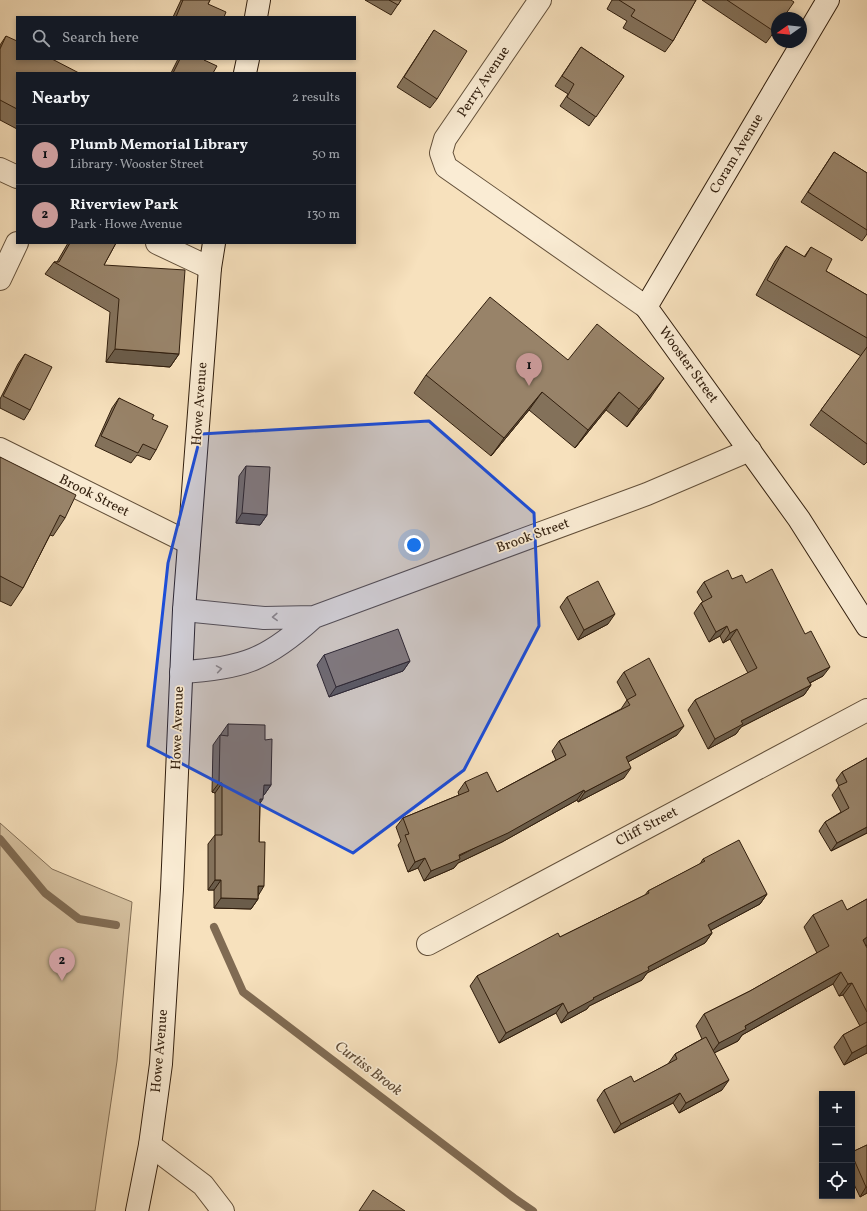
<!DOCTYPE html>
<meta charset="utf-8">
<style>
body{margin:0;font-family:Vollkorn,serif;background:#242831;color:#f1f3f6}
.controls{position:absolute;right:12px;bottom:12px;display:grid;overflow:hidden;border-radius:0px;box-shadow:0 2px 6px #0003}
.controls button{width:36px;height:36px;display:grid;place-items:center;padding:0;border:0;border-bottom:1px solid #363941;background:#171b24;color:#f1f3f6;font:20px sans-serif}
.compass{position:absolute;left:771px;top:12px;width:36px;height:36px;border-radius:50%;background:#171b24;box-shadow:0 2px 6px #0003;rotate:255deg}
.you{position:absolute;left:414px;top:545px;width:14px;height:14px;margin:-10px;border:3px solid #fff;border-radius:50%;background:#1a73e8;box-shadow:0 0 0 6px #1a73e833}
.badge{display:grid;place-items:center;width:26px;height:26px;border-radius:50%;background:#c59692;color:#111;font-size:13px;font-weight:700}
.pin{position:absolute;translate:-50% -33px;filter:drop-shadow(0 1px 2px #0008)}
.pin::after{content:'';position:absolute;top:21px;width:14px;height:12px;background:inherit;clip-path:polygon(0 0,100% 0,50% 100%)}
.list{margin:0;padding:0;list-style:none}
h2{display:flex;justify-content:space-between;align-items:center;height:52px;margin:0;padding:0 16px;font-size:17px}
h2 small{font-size:13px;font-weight:400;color:#9ea1a6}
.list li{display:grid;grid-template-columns:26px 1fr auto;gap:12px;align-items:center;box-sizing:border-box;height:60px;padding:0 16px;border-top:1px solid #363941}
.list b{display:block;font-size:15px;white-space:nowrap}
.list p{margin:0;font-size:13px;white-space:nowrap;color:#9ea1a6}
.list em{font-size:13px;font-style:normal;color:#9ea1a6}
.icon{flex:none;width:22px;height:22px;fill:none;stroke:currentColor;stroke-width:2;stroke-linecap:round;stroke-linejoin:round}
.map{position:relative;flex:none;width:867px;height:1211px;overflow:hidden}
.search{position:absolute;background:#171b24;box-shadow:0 2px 6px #0003;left:16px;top:16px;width:340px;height:44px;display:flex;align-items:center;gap:10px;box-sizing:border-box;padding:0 14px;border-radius:0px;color:#9ea1a6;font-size:15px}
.panel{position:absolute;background:#171b24;box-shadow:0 2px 6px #0003;left:16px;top:72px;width:340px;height:172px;border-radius:0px}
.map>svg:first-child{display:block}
.green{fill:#d5c09f;stroke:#836f56}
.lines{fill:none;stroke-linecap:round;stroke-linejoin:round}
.stream{stroke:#806b53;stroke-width:8}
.minor-casing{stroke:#624f39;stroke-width:24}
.secondary-casing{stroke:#311e0d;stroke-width:24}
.minor{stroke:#faecd4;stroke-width:22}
.secondary{stroke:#faecd4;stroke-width:22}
.wall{fill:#83715a;stroke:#311e0d}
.shaded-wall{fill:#6a5c4a;stroke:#311e0d}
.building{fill:#988369;stroke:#311e0d}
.oneway{stroke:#a08f7a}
.marked{fill:#1d4ed8;fill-opacity:0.2;stroke:#1d4ed8;stroke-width:3;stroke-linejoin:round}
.labels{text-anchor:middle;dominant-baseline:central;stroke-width:3.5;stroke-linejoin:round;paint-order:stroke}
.street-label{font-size:14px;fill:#311e0d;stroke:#faecd4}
.water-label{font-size:15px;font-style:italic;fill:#5f4b36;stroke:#faecd4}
</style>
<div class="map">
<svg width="867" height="1211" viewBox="0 0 867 1211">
<rect width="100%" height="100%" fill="#f7e1bd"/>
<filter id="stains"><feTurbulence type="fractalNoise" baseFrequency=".005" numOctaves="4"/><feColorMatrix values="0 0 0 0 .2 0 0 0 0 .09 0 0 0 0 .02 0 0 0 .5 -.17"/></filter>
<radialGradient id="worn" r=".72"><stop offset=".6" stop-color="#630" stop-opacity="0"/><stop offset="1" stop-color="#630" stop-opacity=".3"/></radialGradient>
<path class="green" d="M0 823 52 869 132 902 117 1061 95 1211H0Z"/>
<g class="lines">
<path class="stream" d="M0 839 45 893 79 919 116 925
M214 927 243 992 514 1198 533 1211"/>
<defs>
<path id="minor" d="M540 0 445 139 441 153 446 167 646 307
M0 169 17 177
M157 243 210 268
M0 279 17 243
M0 449 189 543
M184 610 264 618 314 617 647 494 750 450
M181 672C243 669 268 659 314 617
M428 944 867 710
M150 1145 203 1185 223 1211"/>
<path id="secondary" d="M828 0 646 307 799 519 867 626
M256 17 259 0
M245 73 248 59
M137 1211 150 1145 161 1064 172 889 184 610 210 268 214 243"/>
</defs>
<use href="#minor" class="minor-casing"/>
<use href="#secondary" class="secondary-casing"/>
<use href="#minor" class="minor"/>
<use href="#secondary" class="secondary"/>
</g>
<path class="wall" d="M181 0H210L208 4 224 17H173Z
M365 0H401L391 15Z
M612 0H696L673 41 665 52 623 28 627 21 607 9Z
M702 0H791L777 28 766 43Z
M434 30 437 99 430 108 397 87Z
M6 36 17 73V129L0 120V45Z
M581 47 624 76 589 126 560 106 568 94 555 86Z
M178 59H205L204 60 213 73H171Z
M834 152 867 173V234L862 241 801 202Z
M68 243H116L104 265 179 354 170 367 106 362 110 312 45 274 54 262H57Z
M786 246 804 257 811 247 826 271 867 295V462L864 465 810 425 861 356 756 295 775 261Z
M25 354 30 410 24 420 0 408V399L18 364Z
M568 360 651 397 627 427 606 410 575 448 529 410 491 456 414 393 426 375Z
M119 398 152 419 156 450 150 460 137 455 131 463 95 446 112 408Z
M0 457 65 518 53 536 50 535 23 588 11 606 0 601Z
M246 466 267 515 260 525 236 523 239 476Z
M732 579 746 583 823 676 810 683 811 685 804 695 741 727 736 734 708 749 688 710 695 700 748 673 730 639 723 643 720 636 709 642 694 613 701 603 703 602 697 592 704 582Z
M567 597 608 624 578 640 560 607Z
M324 655 410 661 403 671 329 697 317 665Z
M624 672 677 735 628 762 624 778 578 802 577 800 502 842 458 863 454 868 424 881 418 868 408 872 398 845 401 841 396 827 403 818 459 795 458 792 465 782 497 792 556 760 552 751 559 741 621 709 627 700 617 682Z
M228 724 265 740 271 785 264 795H263L260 804 258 899 251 909 214 908V890H208V844L215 835V793L212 792 213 745 220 735H221V734Z
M867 758V833L831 851 819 831 825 822 841 812 832 795 839 786 836 780 842 772Z
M703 859 767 894 760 904 711 930 712 933 705 943 647 973 642 980 589 1006 587 1009 561 1023 556 1013 499 1043 470 986 477 976 560 937 645 895 648 891 700 864Z
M867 899V945L866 946 867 948V1053L844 1065 834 1047 843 1035 860 1026 843 995 839 996 833 984 742 1035 738 1041 714 1053 722 1090 679 1113 673 1103 614 1133 597 1100 604 1090 634 1082 668 1064 675 1054 702 1039 696 1026 704 1014 750 991 817 953 804 927 813 915 847 910Z
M867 1145V1193L860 1197 852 1180V1152Z"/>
<path class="shaded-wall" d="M115 349 179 354 170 367 106 362Z
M664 378 651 397 627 427 639 409Z
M542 392 529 410 491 456 504 438Z
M619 392 606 410 575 448 588 430Z
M242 513 267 515 260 525 236 523Z
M615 614 608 624 578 640 584 630Z
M727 626 720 636 709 642 716 632Z
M737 629 730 639 723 643 730 633Z
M410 661 403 671 329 697 336 687Z
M830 667 823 676 800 688 807 678Z
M811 685 804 695 741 727 736 734 708 749 715 739 741 721Z
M684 726 677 735 619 767 626 757Z
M631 768 624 778 578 802 585 792Z
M219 783H222L215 793 212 792Z
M264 785H271L264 795H257Z
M584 790 577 800 502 842 458 863 454 868 424 881 431 871Z
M260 799H263L256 809Z
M867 827V833L831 851 837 843Z
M425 858 418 868 408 872 415 862Z
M215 880H221L214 890H208Z
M258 886H264L258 896Z
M767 894 760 904 702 935 708 925Z
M221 898 258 899 251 909 214 908Z
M712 933 705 943 647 973 642 980 589 1006 587 1009 561 1023 568 1013 593 998 648 967Z
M867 937V945L854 952 863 940Z
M841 972 833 984 742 1035 738 1041 710 1055 719 1043 745 1026Z
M852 983 843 995 839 996 848 984Z
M563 1003 556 1013 499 1043 506 1033Z
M867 1045V1053L844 1065 852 1053Z
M729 1080 722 1090 679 1113 686 1103Z
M680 1093 673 1103 614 1133 621 1124Z
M866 1187H867V1193L860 1197Z"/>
<path class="building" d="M183 0H210L208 4 226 12 224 17H176Z
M389 0H401L398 5Z
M619 0H696L673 41 631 16 635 10Z
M727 0H791L794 2 783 18H777V28L775 32Z
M434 30 467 51 437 99 404 77Z
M6 36 17 41V59H52L79 73H17V109L0 100V49Z
M581 47 624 76 596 117 567 97 574 84 562 76Z
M180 59H205L204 60 217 66 213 73H173Z
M834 152 867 173V230L808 192Z
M70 243H116L104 265 185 270 179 354 115 349 119 299 54 262H59Z
M786 246 805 257 811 247 832 259 826 271 867 295V338L767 280Z
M490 297 568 360 597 324 664 378 639 409 619 392 588 430 542 392 504 438 426 375Z
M867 347V444L821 410Z
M25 354 52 367 30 410 3 396Z
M119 398 154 415 152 419 168 426 156 450 143 444 138 453 101 436Z
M0 457 76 495 65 518 60 515 23 588 0 576Z
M246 466 270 467 267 515 242 513Z
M772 569 805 634 811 631 830 667 807 678 811 685 741 721 743 724 715 739 695 700 757 668 737 629 730 633 727 626 716 632 701 603 712 597 704 582 728 570 732 579 742 575 746 583Z
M598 581 615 614 584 630 567 597Z
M398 629 410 661 336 687 324 655Z
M649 658 684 726 626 757 631 768 585 792 584 790 508 833 459 855 460 859 431 871 425 858 415 862 405 835 409 834 403 818 469 791 465 782 487 772 497 792 566 755 559 741 630 705 627 700 636 695 624 672Z
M228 724 265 725V740L272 739 271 785H264L263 799H260L259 842H265L264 886H258V899L221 898V880H215V835H222V783H219L220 735 228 736Z
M867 758V827L837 843 825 822 849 808 838 786 847 782 842 772Z
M739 840 767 894 708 925 712 933 648 967 649 970 593 998 594 999 568 1013 563 1003 506 1033 477 976 558 933 560 937 649 893 648 891 705 861 703 859Z
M867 899V937L863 940 867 948V1012L852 983 848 984 841 972 745 1026 746 1029 719 1043 704 1014 750 991 829 946 813 915 842 900 847 910Z
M867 1022V1045L852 1053 843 1035Z
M706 1037 729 1080 686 1103 680 1093 621 1124 604 1090 631 1076 634 1082 677 1059 675 1054Z
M867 1145V1187H866L852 1155V1152Z
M373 1190 405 1211H359Z"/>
<defs><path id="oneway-chevron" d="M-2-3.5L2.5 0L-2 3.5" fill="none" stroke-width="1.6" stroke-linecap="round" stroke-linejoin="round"/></defs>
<g class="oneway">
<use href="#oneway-chevron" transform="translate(275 617) rotate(178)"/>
<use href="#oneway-chevron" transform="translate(219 669) rotate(-9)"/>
</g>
<path class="marked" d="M429 421 534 513 539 626 464 770 353 853 148 746 168 563 201 434Z"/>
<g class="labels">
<g class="street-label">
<text transform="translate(484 82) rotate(-56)">Perry Avenue</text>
<text transform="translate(737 154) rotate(-59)">Coram Avenue</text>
<text transform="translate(688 365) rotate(54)">Wooster Street</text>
<text transform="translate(200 404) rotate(-86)">Howe Avenue</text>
<text transform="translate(94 496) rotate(27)">Brook Street</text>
<text transform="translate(533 536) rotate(-20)">Brook Street</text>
<text transform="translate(178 728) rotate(-88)">Howe Avenue</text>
<text transform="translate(647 827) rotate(-28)">Cliff Street</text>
<text transform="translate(160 1051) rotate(-85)">Howe Avenue</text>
</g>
<g class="water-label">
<text transform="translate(368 1069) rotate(37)">Curtiss Brook</text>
</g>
</g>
<rect width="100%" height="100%" filter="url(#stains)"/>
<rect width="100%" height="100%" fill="url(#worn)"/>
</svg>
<div class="controls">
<button>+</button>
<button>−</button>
<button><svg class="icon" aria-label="locate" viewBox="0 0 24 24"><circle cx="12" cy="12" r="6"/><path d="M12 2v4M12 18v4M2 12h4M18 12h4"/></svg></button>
</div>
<svg class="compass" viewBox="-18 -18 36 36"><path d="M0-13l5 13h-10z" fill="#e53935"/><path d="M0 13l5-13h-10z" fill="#9ea1a6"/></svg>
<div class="you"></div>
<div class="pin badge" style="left:529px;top:386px">1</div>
<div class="pin badge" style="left:62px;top:981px">2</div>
<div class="search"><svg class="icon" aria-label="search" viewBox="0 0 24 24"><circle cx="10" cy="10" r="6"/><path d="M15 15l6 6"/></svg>Search here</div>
<section class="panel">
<h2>Nearby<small>2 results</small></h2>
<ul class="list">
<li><span class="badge">1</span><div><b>Plumb Memorial Library</b><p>Library · Wooster Street</p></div><em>50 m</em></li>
<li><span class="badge">2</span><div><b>Riverview Park</b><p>Park · Howe Avenue</p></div><em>130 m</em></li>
</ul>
</section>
</div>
